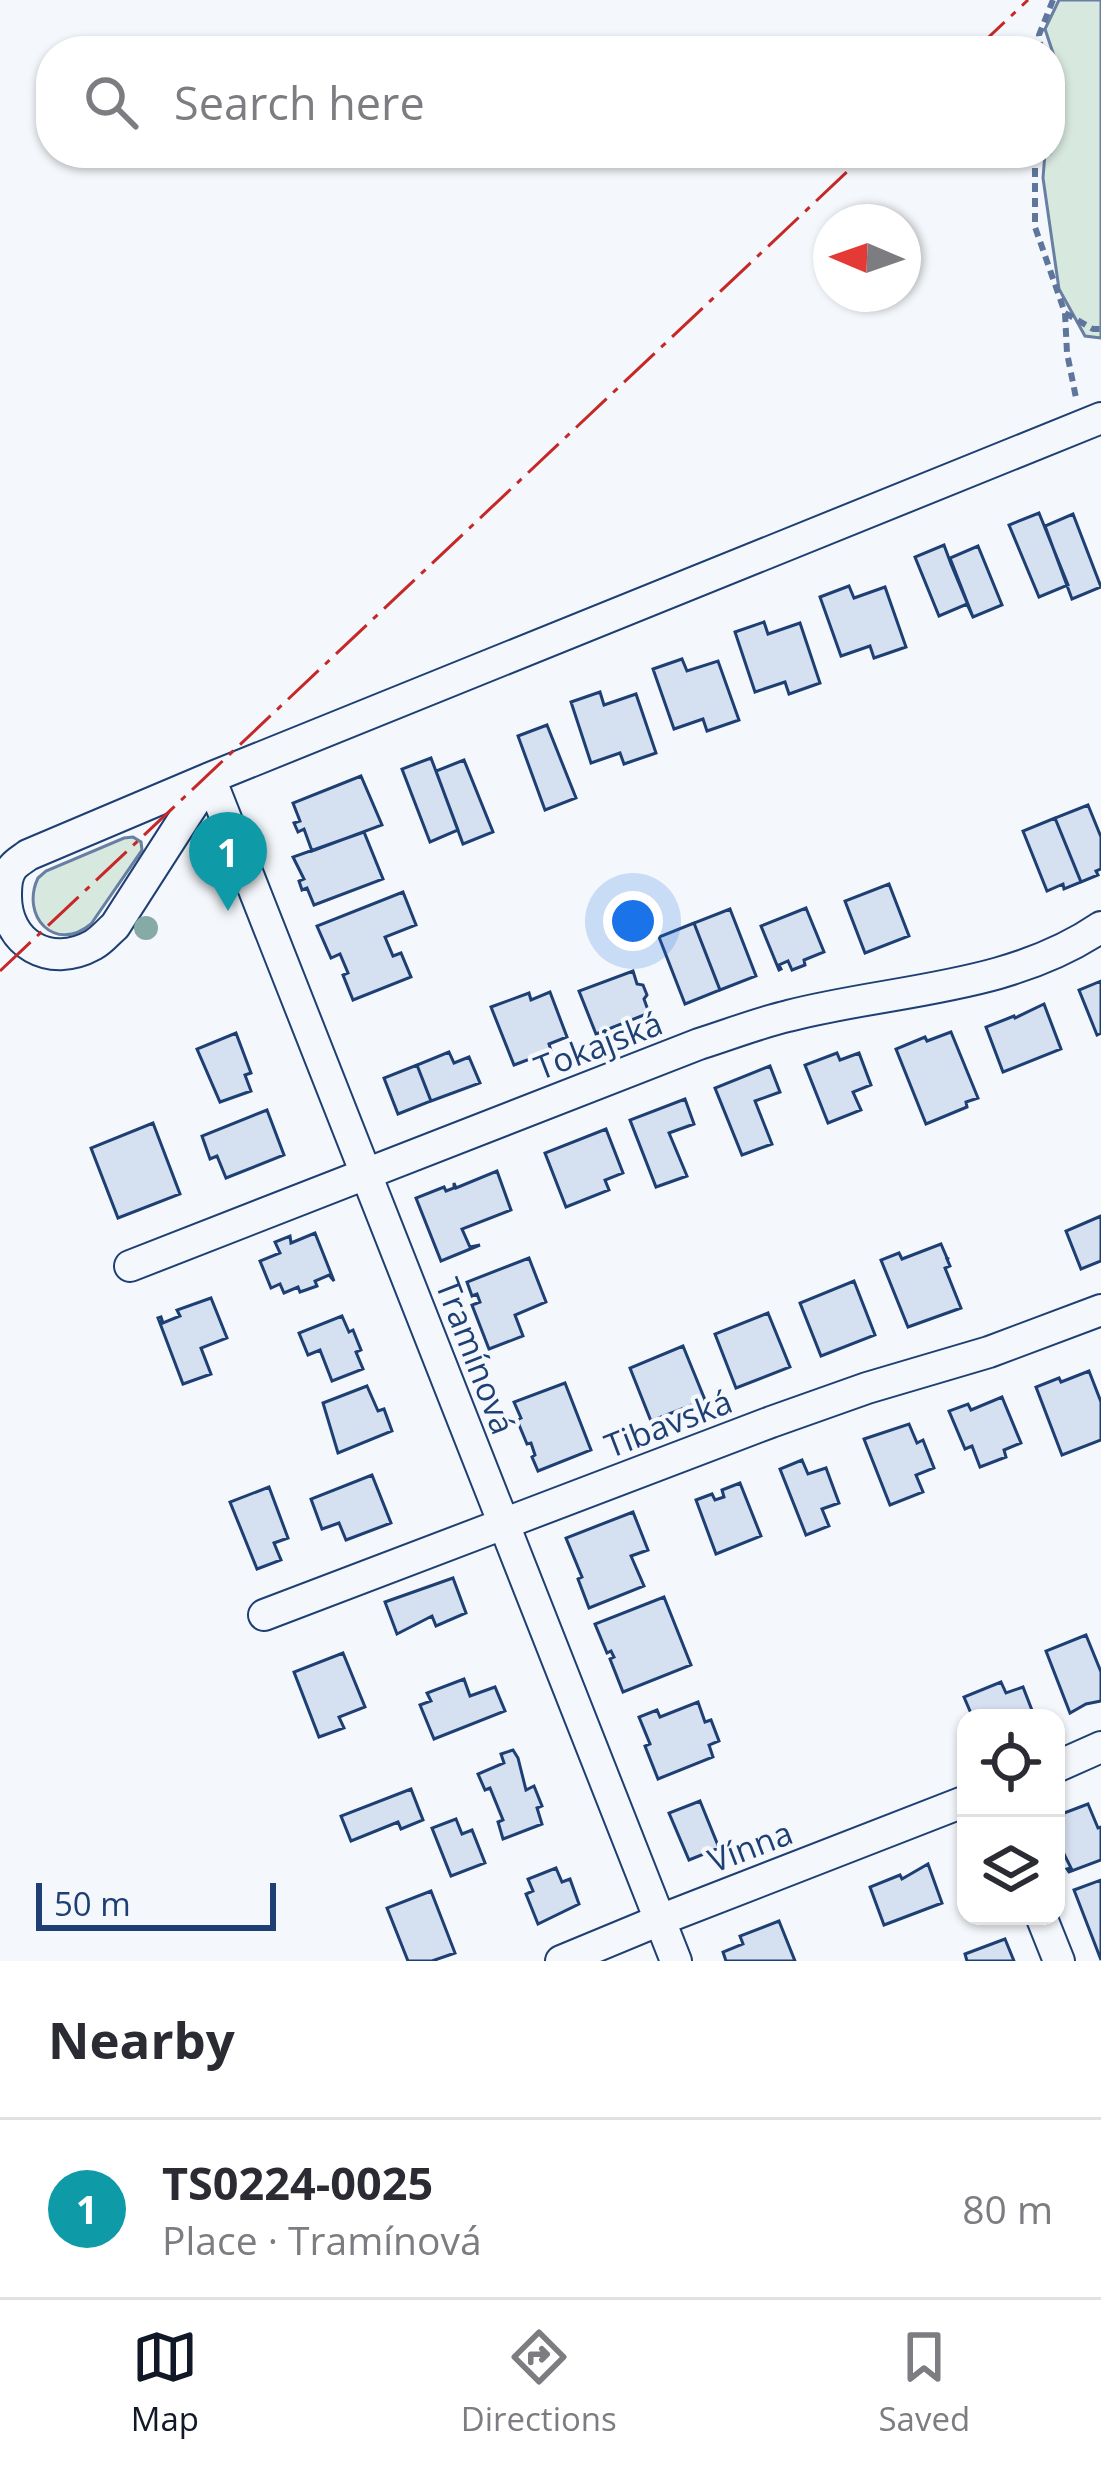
<!DOCTYPE html>
<meta charset="utf-8">
<style>
body{margin:0;font-family:"Open Sans",sans-serif;background:#f7f7f7;color:#2b2b33}
.controls{position:absolute;right:36px;bottom:36px;display:grid;overflow:hidden;border-radius:24px;box-shadow:0 3px 9px #0004}
.controls button{width:108px;height:108px;display:grid;place-items:center;padding:0;border:0;border-bottom:3px solid #e1e1e2;background:#fff;color:#2b2b33;font:60px sans-serif}
.compass{position:absolute;left:813px;top:204px;width:108px;height:108px;border-radius:50%;background:#fff;box-shadow:0 3px 9px #0004;rotate:272deg}
.scale{position:absolute;left:36px;bottom:30px;width:240px;box-sizing:border-box;padding-left:12px;border:6px solid #1d3f73;border-top:0;font-size:33px;line-height:42px;white-space:nowrap;color:#1d3f73;-webkit-text-stroke:9px #f4f7fb;paint-order:stroke}
.you{position:absolute;left:633px;top:921px;width:42px;height:42px;margin:-30px;border:9px solid #fff;border-radius:50%;background:#1a73e8;box-shadow:0 0 0 18px #1a73e833}
.badge{display:grid;place-items:center;width:78px;height:78px;border-radius:50%;background:#111827;color:#fff;font-size:39px;font-weight:700}
.pin{position:absolute;translate:-50% -99px;filter:drop-shadow(0 3px 6px #0008)}
.pin::after{content:'';position:absolute;top:63px;width:42px;height:36px;background:inherit;clip-path:polygon(0 0,100% 0,50% 100%)}
.list{margin:0;padding:0;list-style:none}
h2{display:flex;justify-content:space-between;align-items:center;height:156px;margin:0;padding:0 48px;font-size:51px}
h2 small{font-size:39px;font-weight:400;color:#7c7c81}
.list li{display:grid;grid-template-columns:78px 1fr auto;gap:36px;align-items:center;box-sizing:border-box;height:180px;padding:0 48px;border-top:3px solid #e1e1e2}
.list b{display:block;font-size:45px;white-space:nowrap}
.list p{margin:0;font-size:39px;white-space:nowrap;color:#7c7c81}
.list em{font-size:39px;font-style:normal;color:#7c7c81}
.icon{flex:none;width:66px;height:66px;fill:none;stroke:currentColor;stroke-width:2;stroke-linecap:round;stroke-linejoin:round}
.map{position:relative;flex:none;width:1101px;height:1961px;overflow:hidden}
.search{position:absolute;background:#fff;box-shadow:0 3px 9px #0004;left:36px;right:36px;top:36px;height:132px;display:flex;align-items:center;gap:30px;box-sizing:border-box;padding:0 42px;border-radius:48px;color:#7c7c81;font-size:45px}
.sheet{height:336px;background:#fff}
nav{display:flex;justify-content:space-around;align-items:center;box-sizing:border-box;height:168px;border-top:3px solid #e1e1e2;background:#fff;font-size:33px;color:#7c7c81}
nav a{display:grid;justify-items:center;gap:6px}
nav .on{color:#111827}
.map>svg:first-child{display:block}
.green{fill:#d7e8df;stroke:#687fa3;stroke-width:3}
.building{fill:#d5e0f0;stroke:#1d3f73;stroke-width:3}
.lines{fill:none;stroke-linecap:round;stroke-linejoin:round}
.street-casing{stroke:#1d3f73;stroke-width:34}
.path{stroke:#5e769c;stroke-width:6;stroke-dasharray:9 6;stroke-linecap:butt}
.street{stroke:#f4f7fb;stroke-width:30}
.power{stroke:#c62828;stroke-width:3;stroke-dasharray:42 9 6 9;stroke-linecap:butt}
.tree{fill:#86aba6}
.labels{text-anchor:middle;dominant-baseline:central;stroke-width:9;stroke-linejoin:round;paint-order:stroke}
.street-label{font-size:33px;fill:#1d3f73;stroke:#f4f7fb}
</style>
<div class="map">
<svg width="1101" height="1961" viewBox="0 0 1101 1961">
<rect width="100%" height="100%" fill="#f4f7fb"/>
<path class="green" d="M1059 0H1101V338L1085 336 1059 289 1043 178 1045 153H1050V109L1055 59 1045 29Z
M133 837 141 842 142 850 91 924C55 954 20 916 38 878L46 871 124 838Z"/>
<path class="building" d="M1039 513 1068 585 1039 597 1009 525Z
M1073 514 1101 587 1072 599 1045 526Z
M944 545 951 564 973 617 967 604 939 616 915 557Z
M978 546 1002 605 973 617 950 558Z
M849 586 854 598 885 587 906 647 874 658 870 646 841 656 820 597Z
M764 622 768 634 800 623 820 683 789 694 785 682 755 692 735 632Z
M682 659 687 671 718 661 739 720 707 731 703 719 674 729 653 669Z
M600 692 604 705 636 694 656 753 624 764 620 753 591 763 571 702Z
M547 725 576 798 545 810 518 736Z
M431 758 458 830 430 842 402 769Z
M464 760 493 832 463 844 436 771Z
M361 776 382 825 312 851 304 829 298 832 294 823 300 821 293 803Z
M1088 805 1101 837V869L1096 871 1098 875 1081 882 1055 818Z
M1055 818 1081 882 1064 889 1063 884 1047 891 1023 831Z
M364 832 383 879 314 905 307 888 302 890 299 881 304 879 293 857Z
M889 884 909 936 865 953 845 901Z
M403 892 416 925 385 937 393 956 401 953 411 977 353 1000 343 975 348 973 340 954 331 958 317 926Z
M806 908 824 952 804 960 805 965 792 970 788 961 779 965 781 969 779 970 761 926Z
M730 909 756 976 720 990 694 923Z
M694 923 720 990 685 1004 659 937Z
M633 971 637 984 643 985 647 995 644 999 649 1013 596 1034 579 991Z
M1101 981V1033L1097 1035 1079 990Z
M550 992 567 1037 549 1044 551 1051 514 1065 491 1007 529 993 531 1000Z
M1044 1004 1061 1049 1003 1072 986 1027 1014 1016 1015 1018Z
M951 1032 978 1098 966 1102 967 1107 926 1124 896 1049 925 1037 927 1041Z
M236 1033 251 1073 245 1075 251 1091 220 1102 197 1049Z
M449 1052 454 1063 469 1057 480 1083 431 1101 417 1065Z
M837 1053 840 1060 859 1053 871 1085 853 1092 861 1110 828 1123 805 1065Z
M417 1065 431 1101 398 1114 384 1078Z
M770 1066 780 1092 755 1101 772 1144 742 1155 715 1088Z
M685 1099 694 1124 669 1133 687 1176 656 1187 630 1120Z
M267 1110 284 1155 226 1178 217 1156 210 1159 202 1136Z
M153 1123 180 1194 118 1218 91 1148Z
M606 1129 623 1173 605 1180 609 1190 566 1207 545 1153Z
M497 1171 511 1210 462 1229 470 1247 480 1245 441 1261 416 1198 444 1187 446 1191 454 1188V1183L456 1188Z
M1101 1216V1261L1081 1269 1066 1231Z
M315 1233 334 1281 329 1275 315 1281 317 1286 300 1292 298 1287 284 1293 280 1284 271 1288 260 1261 280 1253 275 1242 290 1236 291 1243Z
M941 1244 947 1258 949 1259H947L950 1266 945 1268 961 1308 908 1327 881 1260 899 1253 902 1259Z
M529 1258 546 1302 515 1315 523 1336 489 1349 472 1305 480 1302 477 1294 472 1296 467 1282Z
M854 1281 875 1335 821 1356 800 1303Z
M211 1298 227 1338 201 1348 211 1374 183 1384 158 1318 161 1317 163 1323 180 1316 177 1310Z
M768 1313 790 1367 736 1388 715 1334Z
M342 1316 349 1332 353 1330 361 1350 356 1352 363 1369 332 1381 320 1350 308 1355 299 1333Z
M683 1346 705 1400 651 1421 630 1368Z
M1089 1371 1101 1402V1440L1062 1455 1036 1387 1059 1378 1061 1382Z
M565 1383 591 1450 538 1471 532 1457 535 1455 531 1443 527 1444 517 1420 521 1418 514 1402Z
M367 1386 378 1411 384 1409 392 1431 338 1453 323 1403Z
M1002 1397 1021 1443 1004 1450 1006 1457 980 1467 972 1446 965 1449 949 1411 968 1404 971 1410Z
M909 1424 917 1443 923 1440 934 1468 916 1475 923 1492 890 1505 864 1439Z
M802 1460 808 1474 826 1468 839 1503 822 1509 829 1526 806 1535 780 1469Z
M372 1475 391 1523 346 1540 339 1523 322 1529 311 1499Z
M740 1483 761 1536 716 1554 696 1500 712 1494 715 1500 724 1497 722 1490Z
M269 1487 288 1538 274 1543 281 1560 257 1569 230 1502Z
M633 1512 648 1550 631 1556 644 1586 589 1608 578 1579 582 1577 566 1538Z
M453 1578 466 1613 436 1626 432 1616 397 1634 385 1602Z
M664 1597 691 1665 623 1692 610 1659 614 1657 611 1651 607 1653 595 1624Z
M1086 1635 1101 1672V1701L1086 1704 1070 1713 1046 1651Z
M343 1653 365 1707 339 1717 344 1728 319 1737 294 1672Z
M464 1679 470 1696 495 1687 505 1711 434 1739 420 1705 431 1701 427 1693Z
M1001 1682 1006 1693 1023 1687 1035 1718H973L964 1697Z
M698 1702 705 1722 711 1720 719 1741 709 1745 713 1757 658 1779 645 1746 650 1744 639 1717 657 1710 660 1717Z
M513 1750 518 1758 526 1790 534 1786 542 1806 537 1808 542 1824 503 1839 498 1822 503 1820 490 1788 485 1790 478 1774 504 1763 501 1754Z
M411 1789 423 1820 401 1829 398 1822 351 1841 341 1816Z
M700 1801 719 1848 689 1860 669 1813Z
M1088 1804 1098 1828 1101 1827V1860L1069 1872 1067 1869 1071 1868 1056 1838V1816Z
M456 1819 462 1834 472 1830 485 1863 451 1876 432 1828Z
M928 1864 942 1903 884 1925 870 1887 900 1875 902 1879Z
M556 1868 562 1882 570 1879 579 1904 538 1924 526 1894 533 1891 528 1879Z
M1101 1880V1960L1074 1890Z
M431 1891 455 1953 432 1961H408L387 1908Z
M779 1921 795 1961H726L723 1952 743 1944 740 1936Z
M1005 1939 1014 1961H967L965 1954Z"/>
<g class="lines">
<defs>
<path id="street" d="M210 778 115 926C108 932 102 940 93 945 50 969 5 944 6 894 6 886 7 874 13 867 17 862 23 859 28 855L210 778 1101 418
M210 778 676 1961
M130 1266 699 1044C728 1035 758 1023 788 1016 892 989 1009 990 1101 927
M264 1615 771 1422 867 1388 989 1352 1101 1310
M1056 1767 1101 1747
M1041 1916 1059 1961
M561 1961 660 1920 966 1801"/>
</defs>
<use href="#street" class="street-casing"/>
<path class="path" d="M1041 51 1039 35 1053 0
M1035 153V227L1065 313 1093 329H1101
M1065 313 1067 353 1076 398"/>
<use href="#street" class="street"/>
<path class="power" d="M974 51 1028 0
M0 971 867 153"/>
</g>
<circle class="tree" cx="146" cy="928" r="12"/>
<g class="labels">
<g class="street-label">
<text transform="translate(598 1045) rotate(-21)">Tokajská</text>
<text transform="translate(476 1356) rotate(69)">Tramínová</text>
<text transform="translate(668 1423) rotate(-21)">Tibavská</text>
<text transform="translate(750 1846) rotate(-21)">Vínna</text>
</g>
</g>
</svg>
<div class="controls">
<button><svg class="icon" aria-label="locate" viewBox="0 0 24 24"><circle cx="12" cy="12" r="6"/><path d="M12 2v4M12 18v4M2 12h4M18 12h4"/></svg></button>
<button><svg class="icon" aria-label="layers" viewBox="0 0 24 24"><path d="M12 4l9 5-9 5-9-5zM3 14l9 5 9-5"/></svg></button>
</div>
<svg class="compass" viewBox="-18 -18 36 36"><path d="M0-13l5 13h-10z" fill="#e53935"/><path d="M0 13l5-13h-10z" fill="#7c7c81"/></svg>
<div class="scale">50 m</div>
<div class="you"></div>
<div class="pin badge" style="left:228px;top:911px;background:#0f9aa8">1</div>
<div class="search"><svg class="icon" aria-label="search" viewBox="0 0 24 24"><circle cx="10" cy="10" r="6"/><path d="M15 15l6 6"/></svg>Search here</div>
</div>
<section class="sheet">
<h2>Nearby<small></small></h2>
<ul class="list">
<li><span class="badge" style="background:#0f9aa8">1</span><div><b>TS0224-0025</b><p>Place · Tramínová</p></div><em>80 m</em></li>
</ul>
</section>
<nav>
<a class="on"><svg class="icon" aria-label="map" viewBox="0 0 24 24"><path d="M3 6l6-2 6 2 6-2v14l-6 2-6-2-6 2zM9 4v14M15 6v14"/></svg>Map</a>
<a><svg class="icon" aria-label="directions" viewBox="0 0 24 24"><path d="M12 3l9 9-9 9-9-9zM9 14v-3h6M13 9l2 2-2 2"/></svg>Directions</a>
<a><svg class="icon" aria-label="saved" viewBox="0 0 24 24"><path d="M7 4h10v16l-5-4-5 4z"/></svg>Saved</a>
</nav>
